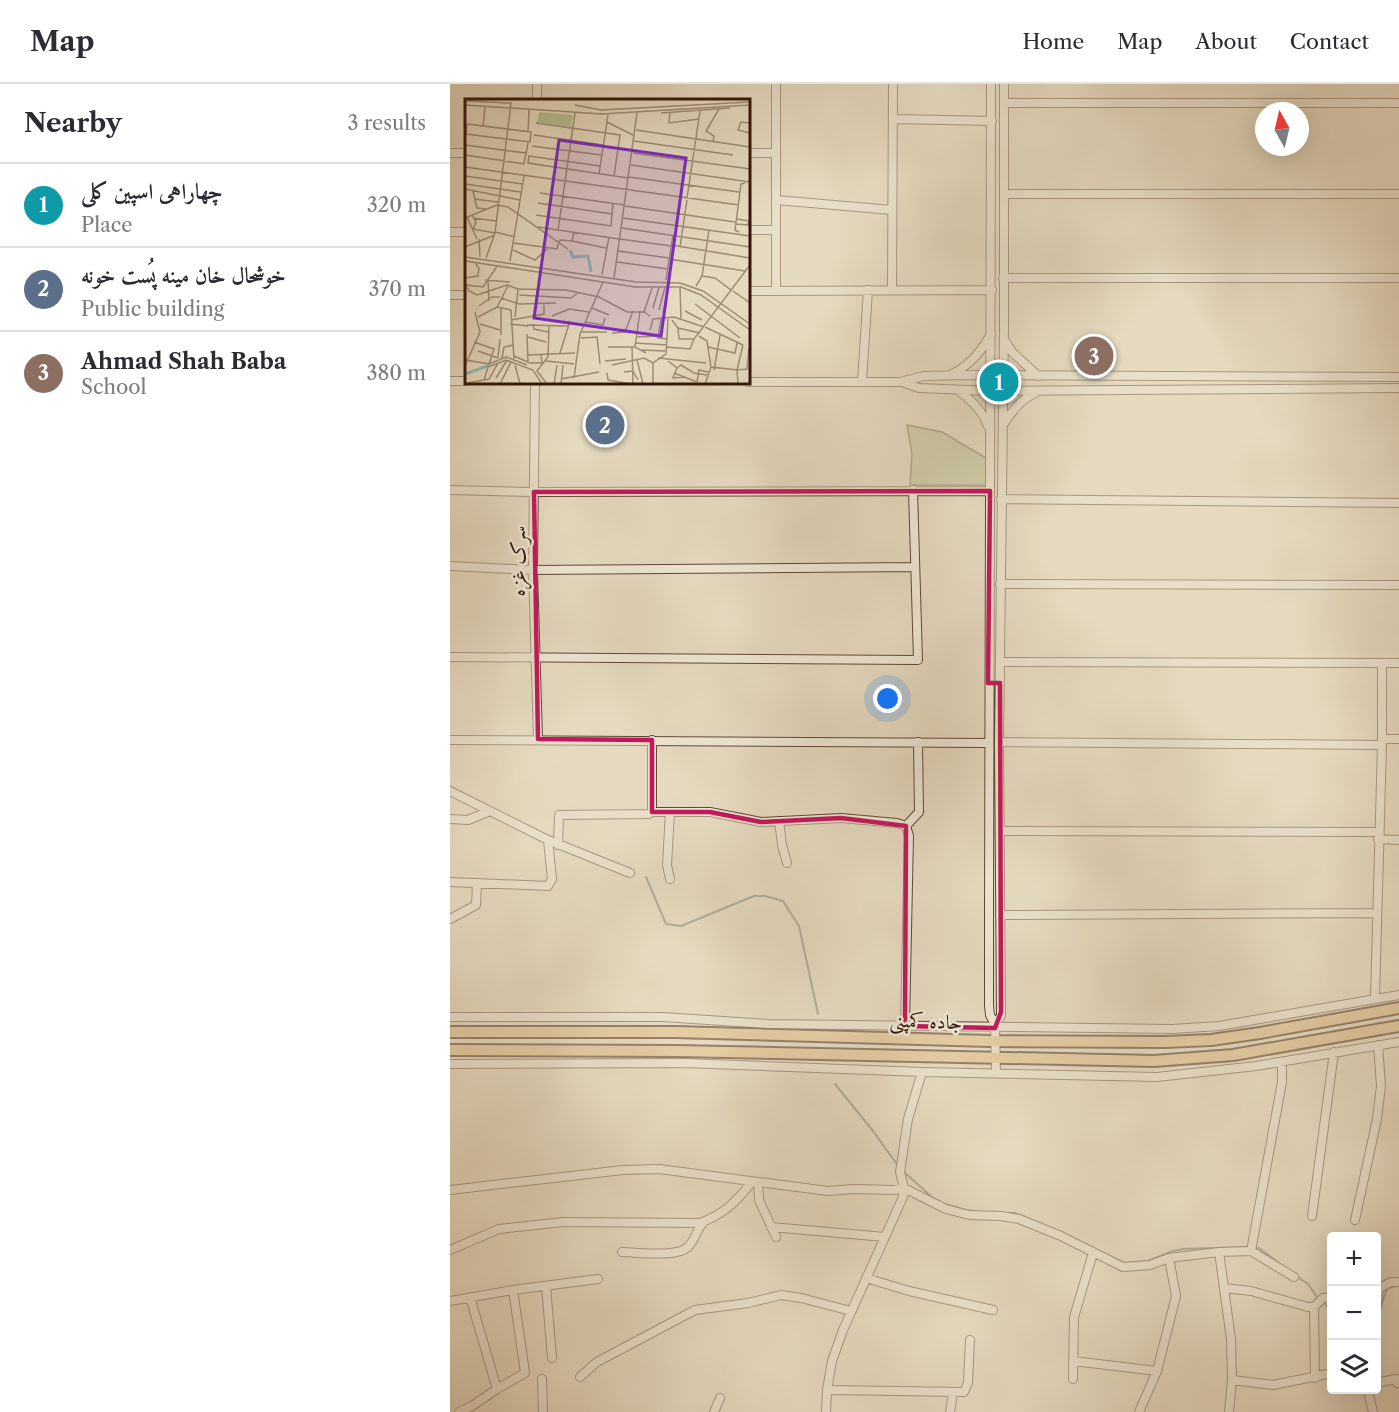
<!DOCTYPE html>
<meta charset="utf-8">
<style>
body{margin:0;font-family:"Libre Caslon Text",Amiri,serif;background:#f2f2f3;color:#2b2b33}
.controls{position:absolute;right:18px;bottom:18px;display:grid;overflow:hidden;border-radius:6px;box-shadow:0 6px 24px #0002}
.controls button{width:54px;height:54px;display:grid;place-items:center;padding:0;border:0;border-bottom:2px solid #e1e1e2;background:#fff;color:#2b2b33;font:30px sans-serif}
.compass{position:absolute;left:805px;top:18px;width:54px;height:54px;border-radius:50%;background:#fff;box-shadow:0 6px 24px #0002;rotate:352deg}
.you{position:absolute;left:438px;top:615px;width:21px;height:21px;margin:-15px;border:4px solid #fff;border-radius:50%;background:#1a73e8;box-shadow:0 0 0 9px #1a73e833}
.badge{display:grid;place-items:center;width:39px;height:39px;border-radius:50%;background:#2563eb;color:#fff;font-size:20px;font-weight:700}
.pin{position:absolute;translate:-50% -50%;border:3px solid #fff;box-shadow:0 2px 6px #0006}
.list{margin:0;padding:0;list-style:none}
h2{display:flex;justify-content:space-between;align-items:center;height:78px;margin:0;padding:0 24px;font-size:26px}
h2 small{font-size:20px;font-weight:400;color:#7c7c81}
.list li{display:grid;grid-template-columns:39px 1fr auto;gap:18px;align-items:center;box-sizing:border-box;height:84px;padding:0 24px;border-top:2px solid #e1e1e2}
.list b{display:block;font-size:22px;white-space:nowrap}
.list p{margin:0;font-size:20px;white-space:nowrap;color:#7c7c81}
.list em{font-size:20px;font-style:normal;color:#7c7c81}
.icon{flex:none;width:33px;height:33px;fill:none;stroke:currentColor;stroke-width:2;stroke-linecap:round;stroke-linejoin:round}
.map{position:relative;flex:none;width:949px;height:1328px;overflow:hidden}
header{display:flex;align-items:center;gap:36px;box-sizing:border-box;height:84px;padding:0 30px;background:#fff;border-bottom:2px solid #e1e1e2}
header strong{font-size:28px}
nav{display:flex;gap:33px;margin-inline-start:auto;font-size:21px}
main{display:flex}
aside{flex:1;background:#fff}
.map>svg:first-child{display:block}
.green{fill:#b6bf91;stroke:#746c4d;stroke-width:1.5}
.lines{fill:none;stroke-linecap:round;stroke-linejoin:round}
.stream{stroke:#6e796e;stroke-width:2}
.minor-casing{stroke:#604836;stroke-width:10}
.highway-casing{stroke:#331809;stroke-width:14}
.minor{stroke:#eee6d5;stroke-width:8}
.highway{stroke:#e2bc80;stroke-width:10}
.marked{fill:none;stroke:#c2185b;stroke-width:4.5;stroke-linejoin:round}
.labels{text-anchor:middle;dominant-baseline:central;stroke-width:5;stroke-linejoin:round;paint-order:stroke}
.street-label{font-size:20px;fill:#331809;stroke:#eee6d5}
.inset-river{fill:none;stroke:#96bab1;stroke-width:3}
.inset-road{fill:none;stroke:#9e8c76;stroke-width:1.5}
.view{fill:#7b2cbf;fill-opacity:0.15;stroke:#7b2cbf;stroke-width:3}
.inset-edge{fill:none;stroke:#331809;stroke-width:3}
</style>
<header>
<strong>Map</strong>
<nav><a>Home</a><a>Map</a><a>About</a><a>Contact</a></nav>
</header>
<main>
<aside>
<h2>Nearby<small>3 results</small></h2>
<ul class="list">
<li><span class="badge" style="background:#0f9aa8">1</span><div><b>چهاراهی اسپین کلی</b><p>Place</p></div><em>320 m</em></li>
<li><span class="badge" style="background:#5c6f8a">2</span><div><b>خوشحال خان مینه پُست خونه</b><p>Public building</p></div><em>370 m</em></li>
<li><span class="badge" style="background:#8d6e63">3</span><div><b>Ahmad Shah Baba</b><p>School</p></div><em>380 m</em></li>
</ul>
</aside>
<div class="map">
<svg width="949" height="1328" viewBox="0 0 949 1328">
<rect width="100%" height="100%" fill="#e5d9bf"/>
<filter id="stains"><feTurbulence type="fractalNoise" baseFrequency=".00333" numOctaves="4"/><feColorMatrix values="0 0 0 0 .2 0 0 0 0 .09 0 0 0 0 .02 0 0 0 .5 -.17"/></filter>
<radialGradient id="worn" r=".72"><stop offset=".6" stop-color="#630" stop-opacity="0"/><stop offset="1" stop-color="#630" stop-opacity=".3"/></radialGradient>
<path class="green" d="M457 341 492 348 536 374V401H460L462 370Z"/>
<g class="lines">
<path class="stream" d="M196 793 216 840 231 842 304 812H315L333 817 349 842 368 930
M385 1000 423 1047 449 1083
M453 1087 484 1115
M495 1120 516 1126 533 1128
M554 1129H565L591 1140
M804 1164H809L834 1183
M653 1169 675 1179 698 1177 720 1168 733 1165 799 1163
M846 1192 858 1200 867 1213 870 1214
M874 1218 882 1230
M926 1239 936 1207 938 1204 946 1202"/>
<defs>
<path id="minor" d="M87 0V16
M541 0 539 831V922L540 931 545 940 546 989
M554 19H949
M443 35 542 37
M0 69H16
M298 69H326
M554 110H949
M326 116 442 126
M298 146H326
M0 148H16
M553 194H949
M326 206V0
M442 206 443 0
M298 207 542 206
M0 211H16
M554 255 562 268 588 292
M502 290C520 281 531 268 541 250
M0 297H16
M85 298 83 486 88 655
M298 298H450L474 292 517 291 949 293
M412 298 418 206
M452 298 469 304 541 307 949 304
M508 306C521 316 532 326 538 342
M553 341C562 327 571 315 587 308
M0 406 84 408 540 407
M551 415 949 419
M0 482 83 486 464 483
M550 500 949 501
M0 573 468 576 463 406
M550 578 949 579
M932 655H949
M0 656 538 659
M549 658 932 661
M0 707 98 756 180 789
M202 728H260L311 738 391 734 447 739 456 742
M220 728 217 781 220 795
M0 735 18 736 40 727
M329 737 332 761 337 779
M456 742 469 728 468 658
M550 747 929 748
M928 755 949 756
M108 761 109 731 199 730 202 728V656
M0 798 98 802 102 795 98 756
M550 831 927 829
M0 835 26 821 27 799
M925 914 932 661V579
M0 933H213L318 940 722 945 769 942 949 911
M545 940 551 932V928L549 658 554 241V0
M455 942 459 752 456 742
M0 980 235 979 472 988 707 993 806 982 949 958
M308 1098 309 1116 326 1153
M0 1106 173 1086 209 1085 378 1107 404 1105 444 1106 454 1104 496 1125 519 1131 551 1132 569 1135 611 1152 673 1183 700 1181 719 1174 769 1168 801 1167 844 1193
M862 1132 884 968
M905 1136 927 1035 931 1002 928 961
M321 1143 435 1153
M0 1166 49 1145 113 1138 249 1139C272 1132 287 1117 302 1098
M801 1167 832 998V978
M172 1168C188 1168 226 1174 238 1163 246 1155 246 1146 253 1139
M769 1168 781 1255 782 1296 779 1328
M416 1194 459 1207 543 1226
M96 1202 102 1274
M774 1204 801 1207 858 1223H864L873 1214 882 1213
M926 1206 941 1198H949
M20 1213 47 1305
M0 1217 63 1206 148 1195
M864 1223 865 1294
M926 1226 929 1205
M623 1277 707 1287
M130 1293 147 1278 245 1226 298 1219 331 1211 351 1214 401 1227
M92 1295 93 1328
M623 1295 624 1233 643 1169
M782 1296 823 1301 882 1289
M926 1299 946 1295 947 1299H949
M377 1306 514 1308 518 1299 520 1256
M918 1306 923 1328
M9 1328 22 1322 47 1305 75 1289 63 1206
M264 1328 270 1314
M376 1328 377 1306 382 1277 393 1246 453 1113 454 1104 450 1088 458 1035 472 988
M500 1328 503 1308
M689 1328 707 1287 726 1212 719 1174"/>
<path id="highway" d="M0 948H225L539 957 714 958 761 956 810 949 949 924
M0 966 227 967 704 977 783 971 949 942"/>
</defs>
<use href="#minor" class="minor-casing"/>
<use href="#highway" class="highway-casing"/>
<use href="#minor" class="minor"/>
<use href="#highway" class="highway"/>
</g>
<path d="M0 0H949V1328H0ZM540 407 538 599H550L551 928 545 944 455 942 456 742 391 734 311 738 260 728H202V656L88 655 84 408Z" fill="#e5d9bf" fill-opacity=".55" fill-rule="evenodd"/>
<path class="marked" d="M540 407 538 599H550L551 928 545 944 455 942 456 742 391 734 311 738 260 728H202V656L88 655 84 408Z"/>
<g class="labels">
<g class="street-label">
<text transform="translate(68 477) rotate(-90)">سرک غزه</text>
<text transform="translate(476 937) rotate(2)">جاده کمپنی</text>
</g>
</g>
<g transform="translate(15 15)">
<rect width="285" height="285" fill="#e5d9bf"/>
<path d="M74 13 108 16 106 28 72 23Z" fill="#b6bf91"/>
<path class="inset-river" d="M105 151 108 158 123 157 126 173M0 275 25 266"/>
<path class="inset-road" d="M0 2 46 4 30 134 21 159M0 6 137 15 285 6M110 6 136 11 285 3M196 14 265 9M205 14 204 24 234 20M142 23 168 36M71 24 155 36 149 77M285 24 276 23 273 31 285 34M2 25 66 33 65 43 1 35ZM18 27 20 8M171 31 285 48M63 33 64 11M69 36 138 46M169 42 268 56M248 43 249 37 241 32 254 10M0 46 61 54M67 47 136 56M168 54 285 70M0 56 59 65 63 44M166 66 285 83M135 67 64 57 63 64 163 79M0 68 274 106M134 75 143 16M0 77 58 85M164 78 274 93M0 85 56 93M0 90 55 101M8 92 12 109 21 110M75 94 159 106M222 99 235 12M9 100 33 103M73 104 147 115M160 107 270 123M7 116 11 123 8 130 30 134M71 116 146 127 148 104M2 118 12 140M0 119 32 106 43 108 103 150M8 119 31 122M158 119 285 137M271 125 283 126 284 122 272 120M73 128 154 140M157 129 285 148M93 131 110 14M30 133 50 138M274 133 270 131 276 85 280 84M14 140 15 158M155 140 206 147M107 142 141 149M49 144 92 150 93 145M94 145 95 141 107 142 109 133M206 146 285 159M0 148 30 136M215 148 222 101M48 151 70 161 82 150M153 152 204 159M0 158 171 183 215 184 238 192 285 225M204 160 280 172M0 162 170 188H216L236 196 285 231M45 162 59 77M152 163 203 170M137 176 144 138M237 177 250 179 266 191M0 179 13 177 14 169 9 163M149 179 172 14M20 181 45 183M201 181 208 136M23 182 24 202M0 184 4 192 12 196 42 186 53 190 50 218M1 186 18 188 33 166M231 187 237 177 244 131M215 188 216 220M53 190 101 191 134 198 162 213H179L185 217M268 192 285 204M54 196 106 199 113 194M36 199 54 205 91 204M230 205 275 239M14 207 27 198H35M32 208 43 187M36 209V236M127 209 144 216M188 209 194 188M46 211 49 260M194 211 200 188M220 212 237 221M179 213 187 189M87 217 104 210 124 213M13 218 32 208 46 211M196 220 193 239 202 240M46 221 79 215V204M207 221 213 229 235 234M120 223 138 226 140 219M15 225 35 231M45 225 63 227M68 225 69 230 83 233M62 226 103 227M240 228 278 246M213 229 214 240H228M185 231 188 220 209 218 239 228M117 233H142M147 234 160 233 168 212M234 237 242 242 246 268 272 271 273 285M63 238 81 243M172 238 193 237M116 239 132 238 135 265M9 243 29 250 24 265M171 244 202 246M278 246 272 271 282 270 284 249M143 248H170L181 254M167 248 168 284M170 248 175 212M201 248 225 250 229 240 285 166M243 248 270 254 272 244M176 251 200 252M13 252 33 259M95 254 105 222M63 256 110 254M49 257 63 263 62 235M33 259 35 240M37 259 39 248 48 246M193 259 241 264M1 261 24 265 41 258 62 266M172 261 178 285M81 262 109 265M140 262 161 260M203 262 212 269 208 279 219 278M64 264H77L76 256M50 266 55 285M147 266 179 259 188 264M0 267 15 233 10 213M212 269 216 266 229 274 242 276M249 271 255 236M159 273 168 272 173 281M142 274 143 281 167 285M209 274 232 283M31 279 42 261M109 279 115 235 138 183M96 280 134 273M19 281 23 268 41 261 68 271 77 285M232 283 234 271 243 273M3 284 24 280 33 264M35 285 46 263M82 285 72 272 83 258 84 226M89 285 92 266M96 285 98 266M188 285V264L201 255 203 220M240 285 246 268"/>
<path class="view" d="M94 41 221 59 196 237 69 219Z"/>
<rect width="285" height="285" class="inset-edge"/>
</g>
<rect width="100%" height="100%" filter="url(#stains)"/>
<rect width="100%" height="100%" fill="url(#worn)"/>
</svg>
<div class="controls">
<button>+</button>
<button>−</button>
<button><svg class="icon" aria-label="layers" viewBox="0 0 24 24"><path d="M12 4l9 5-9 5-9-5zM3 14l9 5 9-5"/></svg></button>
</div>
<svg class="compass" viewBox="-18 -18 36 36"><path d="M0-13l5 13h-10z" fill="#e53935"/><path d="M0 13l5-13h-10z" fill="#7c7c81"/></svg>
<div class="you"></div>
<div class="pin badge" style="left:549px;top:298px;background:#0f9aa8">1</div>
<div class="pin badge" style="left:155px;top:341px;background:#5c6f8a">2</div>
<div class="pin badge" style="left:644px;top:272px;background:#8d6e63">3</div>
</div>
</main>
